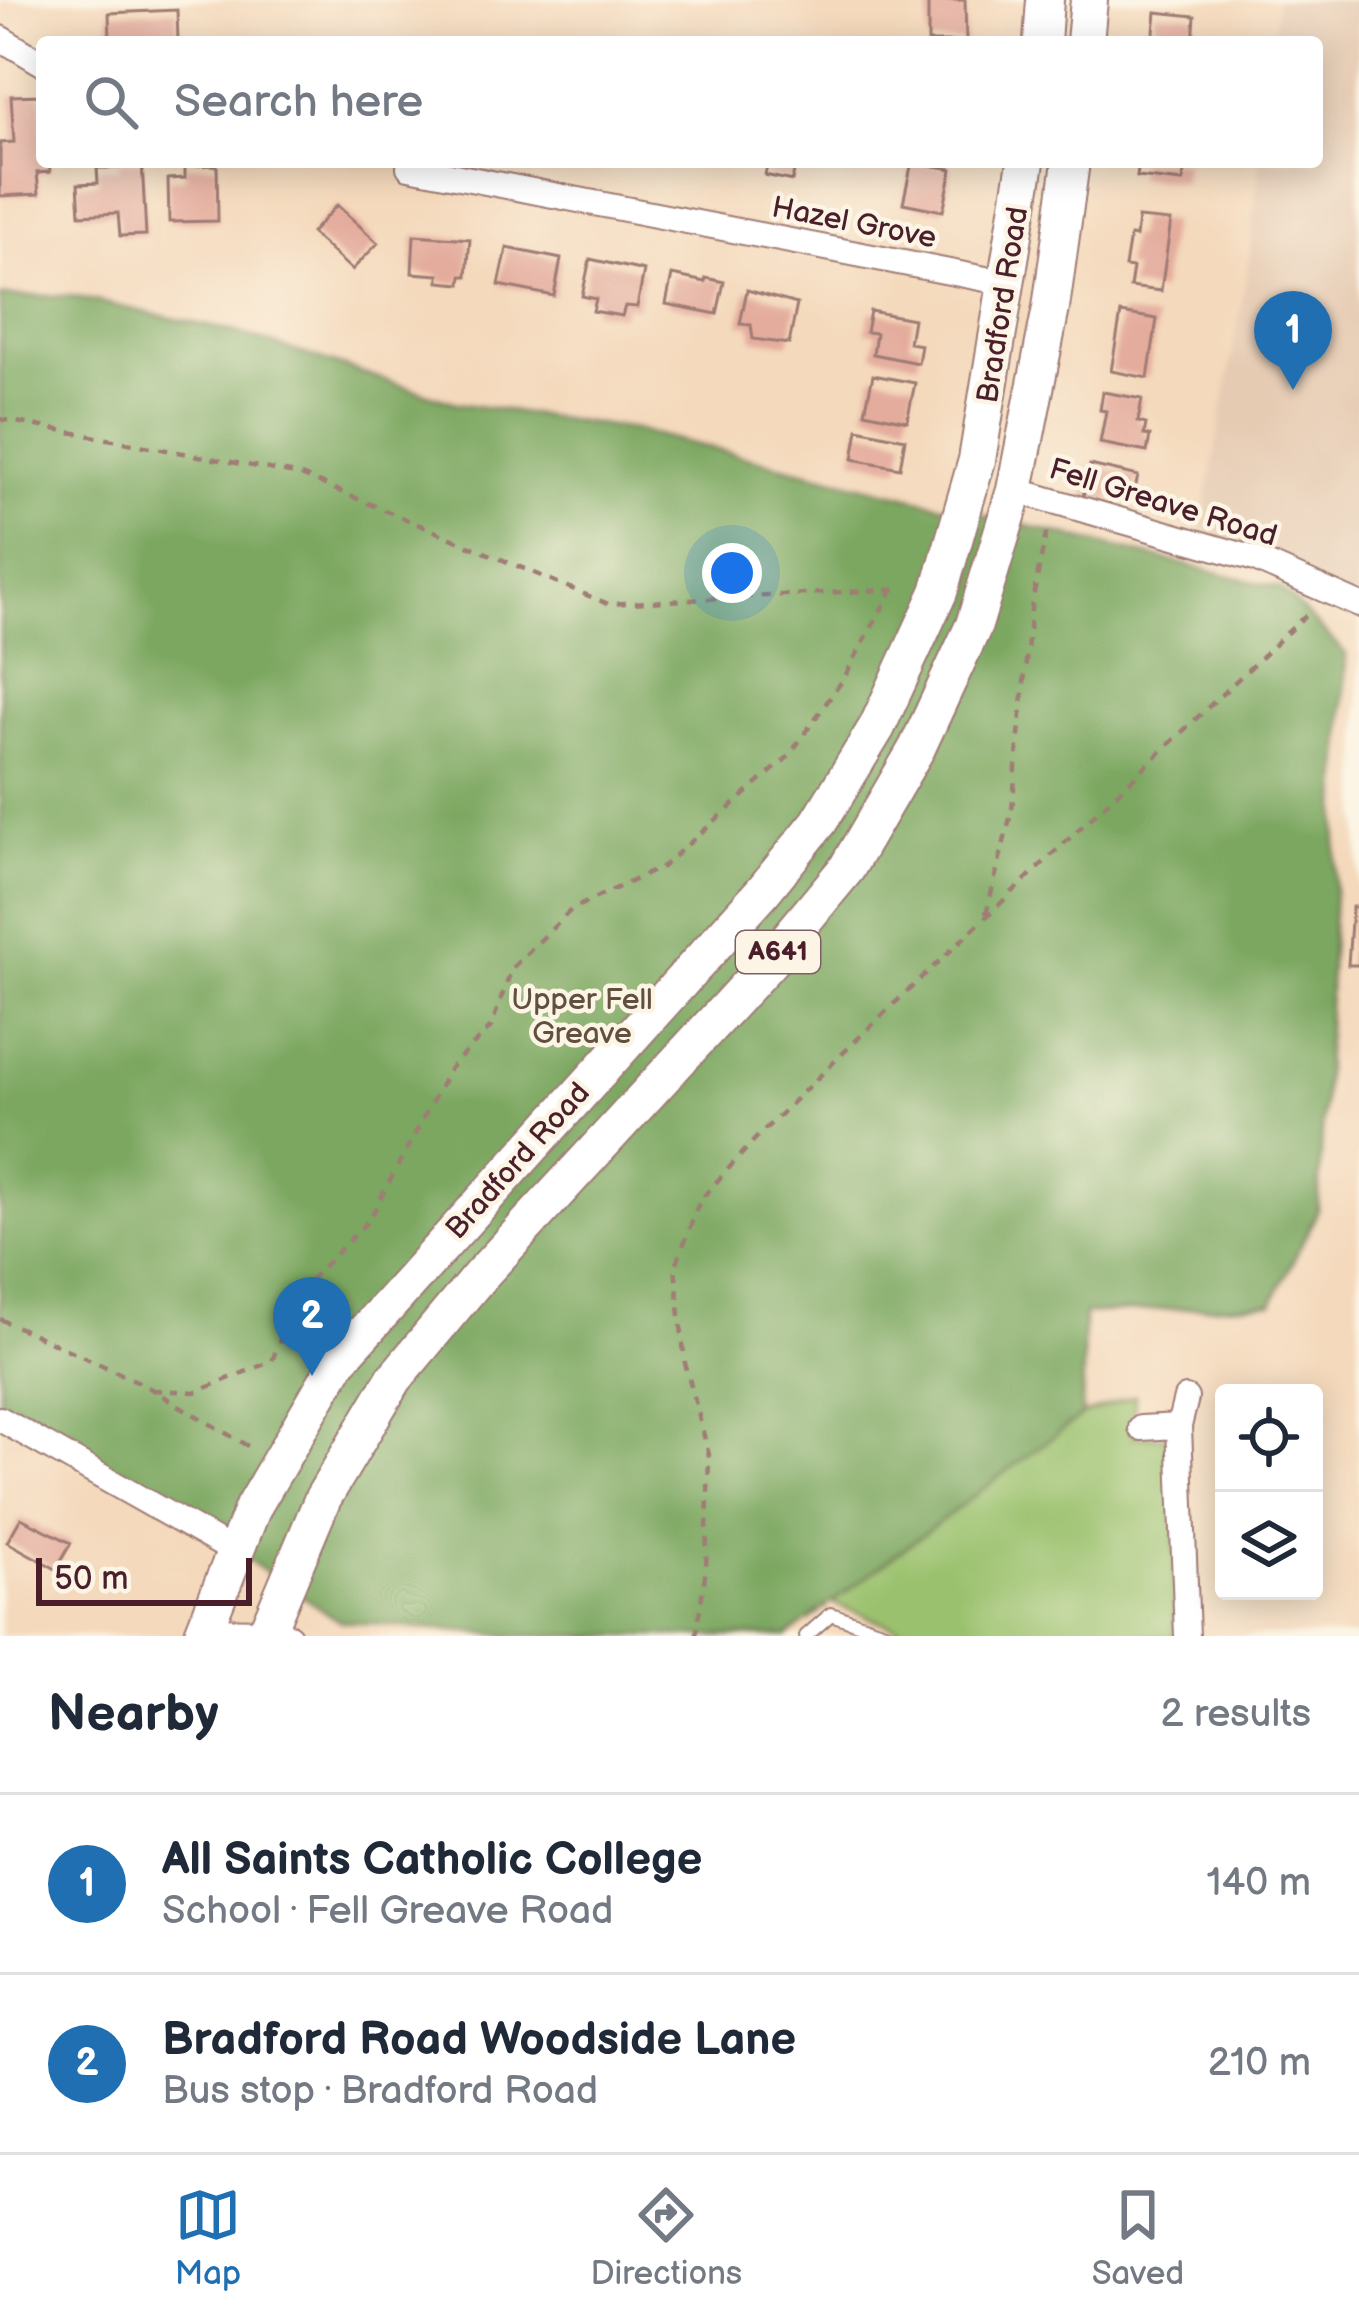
<!DOCTYPE html>
<meta charset="utf-8">
<style>
body{margin:0;font-family:"Balsamiq Sans",sans-serif;background:#f6f6f7;color:#1f2937}
.controls{position:absolute;right:36px;bottom:36px;display:grid;overflow:hidden;border-radius:12px;box-shadow:0 6px 30px #0003}
.controls button{width:108px;height:108px;display:grid;place-items:center;padding:0;border:0;border-bottom:3px solid #e0e1e3;background:#fff;color:#1f2937;font:60px sans-serif}
.scale{position:absolute;left:36px;bottom:30px;width:216px;box-sizing:border-box;padding-left:12px;border:6px solid #4a1f2b;border-top:0;font-size:33px;line-height:42px;white-space:nowrap;color:#4a1f2b;-webkit-text-stroke:9px #fcf5e5;paint-order:stroke}
.you{position:absolute;left:732px;top:573px;width:42px;height:42px;margin:-30px;border:9px solid #fff;border-radius:50%;background:#1a73e8;box-shadow:0 0 0 18px #1a73e833}
.badge{display:grid;place-items:center;width:78px;height:78px;border-radius:50%;background:#1f6fb2;color:#fff;font-size:39px;font-weight:700}
.pin{position:absolute;translate:-50% -99px;filter:drop-shadow(0 3px 6px #0008)}
.pin::after{content:'';position:absolute;top:63px;width:42px;height:36px;background:inherit;clip-path:polygon(0 0,100% 0,50% 100%)}
.list{margin:0;padding:0;list-style:none}
h2{display:flex;justify-content:space-between;align-items:center;height:156px;margin:0;padding:0 48px;font-size:51px}
h2 small{font-size:39px;font-weight:400;color:#747a83}
.list li{display:grid;grid-template-columns:78px 1fr auto;gap:36px;align-items:center;box-sizing:border-box;height:180px;padding:0 48px;border-top:3px solid #e0e1e3}
.list b{display:block;font-size:45px;white-space:nowrap}
.list p{margin:0;font-size:39px;white-space:nowrap;color:#747a83}
.list em{font-size:39px;font-style:normal;color:#747a83}
.icon{flex:none;width:66px;height:66px;fill:none;stroke:currentColor;stroke-width:2;stroke-linecap:round;stroke-linejoin:round}
.map{position:relative;flex:none;width:1359px;height:1636px;overflow:hidden}
.search{position:absolute;background:#fff;box-shadow:0 6px 30px #0003;left:36px;right:36px;top:36px;height:132px;display:flex;align-items:center;gap:30px;box-sizing:border-box;padding:0 42px;border-radius:12px;color:#747a83;font-size:45px}
.sheet{height:516px;background:#fff}
nav{display:flex;justify-content:space-around;align-items:center;box-sizing:border-box;height:168px;border-top:3px solid #e0e1e3;background:#fff;font-size:33px;color:#747a83}
nav a{display:grid;justify-items:center;gap:6px}
nav .on{color:#1f6fb2}
.map>svg:first-child{display:block}
.built{fill:#e6cbb3}
.green{fill:#9ac16d;stroke:#72704c;stroke-width:3}
.forest{fill:#7ba760;stroke:#626346;stroke-width:3}
.building{fill:#e4ac9d}
.lines{fill:none;stroke-linecap:round;stroke-linejoin:round}
.lane-casing{stroke:#9f7c74;stroke-width:16}
.street-casing{stroke:#9f7c74;stroke-width:28}
.primary-casing{stroke:#9f7c74;stroke-width:40}
.path{stroke:#9f7c74;stroke-width:4.5;stroke-dasharray:9 9;stroke-linecap:butt}
.lane{stroke:#fff;stroke-width:12}
.street{stroke:#fff;stroke-width:24}
.primary{stroke:#fff;stroke-width:36}
.labels{text-anchor:middle;dominant-baseline:central;stroke-width:9;stroke-linejoin:round;paint-order:stroke}
.shield{fill:#fcf5e5;stroke:#7f5f63;stroke-width:3}
.shield-label{font-size:27px;font-weight:bold;fill:#4a1f2b}
.street-label{font-size:30px;fill:#4a1f2b;stroke:#fcf5e5}
.park-label{font-size:30px;fill:#62503f;stroke:#fcf5e5}
</style>
<div class="map">
<svg width="1359" height="1636" viewBox="0 0 1359 1636">
<rect width="100%" height="100%" fill="#fcf5e5"/>
<filter id="ink" filterUnits="userSpaceOnUse"><feTurbulence type="fractalNoise" baseFrequency=".00833" numOctaves="2"/><feDisplacementMap in="SourceGraphic" scale="24" xChannelSelector="R" yChannelSelector="G"/><feConvolveMatrix kernelMatrix="1 2 1 2 8 2 1 2 1" color-interpolation-filters="sRGB"/></filter>
<filter id="wash" filterUnits="userSpaceOnUse"><feTurbulence type="fractalNoise" baseFrequency=".004" numOctaves="4" result="noise"/><feDisplacementMap in="SourceGraphic" scale="48" xChannelSelector="R" yChannelSelector="G"/><feGaussianBlur stdDeviation="2.7" result="paint"/><feColorMatrix in="noise" values="0 0 0 0 0 0 0 0 0 0 0 0 0 0 0 0 0 1.4 0 .05"/><feComposite in="paint" operator="in"/></filter>
<g filter="url(#wash)">
<rect width="100%" height="100%" fill="#f4d9bc"/>
<path class="built" d="M1277 0H1359V605L1201 530 1248 268 1260 162H1317V42H1273Z"/>
<path class="green" d="M1135 1395 1133 1436 1176 1437 1174 1636H917L830 1602 1082 1415Z"/>
<path class="forest" d="M0 296H71L239 333 456 403 636 430 1280 588 1346 654 1318 1210 1272 1303 1084 1314 1082 1415 787 1636H516L340 1621 190 1522 0 1410Z"/>
<g id="blocks">
<path class="building" d="M928 0H965L966 42H928Z
M177 10 178 42 110 40 109 13Z
M1156 12 1195 16 1193 42H1153Z
M42 95V162H49L50 172 37 173 39 194 0 196V143L14 142 11 96Z
M119 162H142L146 235 120 236 118 213 80 215 78 184 98 183 97 168H119Z
M768 162H796L792 181 765 175Z
M912 162 952 169 943 211 903 203Z
M1139 162H1185L1183 182 1137 177Z
M217 165 218 221 169 222 168 179 185 178V166Z
M337 205 378 243 352 270 311 233Z
M1138 218 1171 221 1161 291 1130 287 1133 268 1125 267 1130 236 1136 237Z
M414 235 470 239 467 276H462L461 284 439 282V275L412 273Z
M507 248 561 259 554 296 499 285Z
M590 259 644 271 637 307 625 306 622 316 593 311 596 299 582 296Z
M672 275 705 282 706 278 724 282 717 314 666 304Z
M747 290 797 304 789 344 753 339 751 325 740 324Z
M870 311 913 319 909 343 921 345 918 363 873 354 876 333 866 332Z
M1121 313 1157 319 1148 378 1111 371Z
M873 375 915 383 907 421 865 412Z
M1103 392 1142 399 1138 422 1146 424 1144 435 1150 436 1147 452 1100 443 1106 411 1100 410Z
M858 429 905 439 900 468 853 459Z
M1090 465 1138 476 1133 498 1112 494 1110 504 1083 497Z
M1352 907H1359V965H1348Z
M21 1518 71 1543 56 1569 7 1542Z"/>
</g>
</g>
<g filter="url(#ink)">
<use href="#blocks" fill-opacity="0" stroke="#9f7c74" stroke-width="3"/>
<g class="lines">
<defs>
<path id="lane" d="M806 1636 831 1614 896 1636"/>
<path id="street" d="M0 38 42 63
M409 167 1006 283
M1015 490 1255 559 1359 605
M1186 1398 1179 1426 1187 1636
M0 1419 235 1552
M1141 1428 1179 1426
M204 1630 267 1631 289 1636"/>
<path id="primary" d="M1042 42 1045 0
M1085 42 1089 0
M202 1636 253 1507 339 1360 763 891 819 822 877 727 939 592 977 460 1026 162
M265 1636 323 1498 394 1379 479 1277 770 961 847 868 917 748 974 625 1015 490 1051 308 1071 162"/>
</defs>
<use href="#lane" class="lane-casing"/>
<use href="#street" class="street-casing"/>
<use href="#primary" class="primary-casing"/>
<path class="path" d="M0 419 301 475 608 604 903 589
M986 914 1012 810 1031 608 1048 524
M0 1319 141 1383 251 1448
M153 1390 196 1392 272 1361 298 1292 369 1220 450 1068 491 1027 512 968 572 909 662 867 788 757 844 678 893 588
M696 1636 706 1568 709 1455 685 1363 675 1268 700 1200 758 1136 878 1019 1308 613"/>
<use href="#lane" class="lane"/>
<use href="#street" class="street"/>
<use href="#primary" class="primary"/>
</g>
</g>
<g class="labels">
<rect class="shield" x="736" y="931" width="84" height="42" rx="9"/>
<g class="shield-label">
<text x="778" y="952">A641</text>
</g>
<g class="street-label">
<text transform="translate(854 223) rotate(11)">Hazel Grove</text>
<text transform="translate(1003 305) rotate(-81)">Bradford Road</text>
<text transform="translate(1163 503) rotate(17)">Fell Greave Road</text>
<text transform="translate(518 1161) rotate(-48)">Bradford Road</text>
</g>
<g class="park-label">
<text x="582" y="1000">Upper Fell<tspan x="582" dy="34">Greave</tspan></text>
</g>
</g>
</svg>
<div class="controls">
<button><svg class="icon" aria-label="locate" viewBox="0 0 24 24"><circle cx="12" cy="12" r="6"/><path d="M12 2v4M12 18v4M2 12h4M18 12h4"/></svg></button>
<button><svg class="icon" aria-label="layers" viewBox="0 0 24 24"><path d="M12 4l9 5-9 5-9-5zM3 14l9 5 9-5"/></svg></button>
</div>
<div class="scale">50 m</div>
<div class="you"></div>
<div class="pin badge" style="left:1293px;top:390px">1</div>
<div class="pin badge" style="left:312px;top:1376px">2</div>
<div class="search"><svg class="icon" aria-label="search" viewBox="0 0 24 24"><circle cx="10" cy="10" r="6"/><path d="M15 15l6 6"/></svg>Search here</div>
</div>
<section class="sheet">
<h2>Nearby<small>2 results</small></h2>
<ul class="list">
<li><span class="badge">1</span><div><b>All Saints Catholic College</b><p>School · Fell Greave Road</p></div><em>140 m</em></li>
<li><span class="badge">2</span><div><b>Bradford Road Woodside Lane</b><p>Bus stop · Bradford Road</p></div><em>210 m</em></li>
</ul>
</section>
<nav>
<a class="on"><svg class="icon" aria-label="map" viewBox="0 0 24 24"><path d="M3 6l6-2 6 2 6-2v14l-6 2-6-2-6 2zM9 4v14M15 6v14"/></svg>Map</a>
<a><svg class="icon" aria-label="directions" viewBox="0 0 24 24"><path d="M12 3l9 9-9 9-9-9zM9 14v-3h6M13 9l2 2-2 2"/></svg>Directions</a>
<a><svg class="icon" aria-label="saved" viewBox="0 0 24 24"><path d="M7 4h10v16l-5-4-5 4z"/></svg>Saved</a>
</nav>
